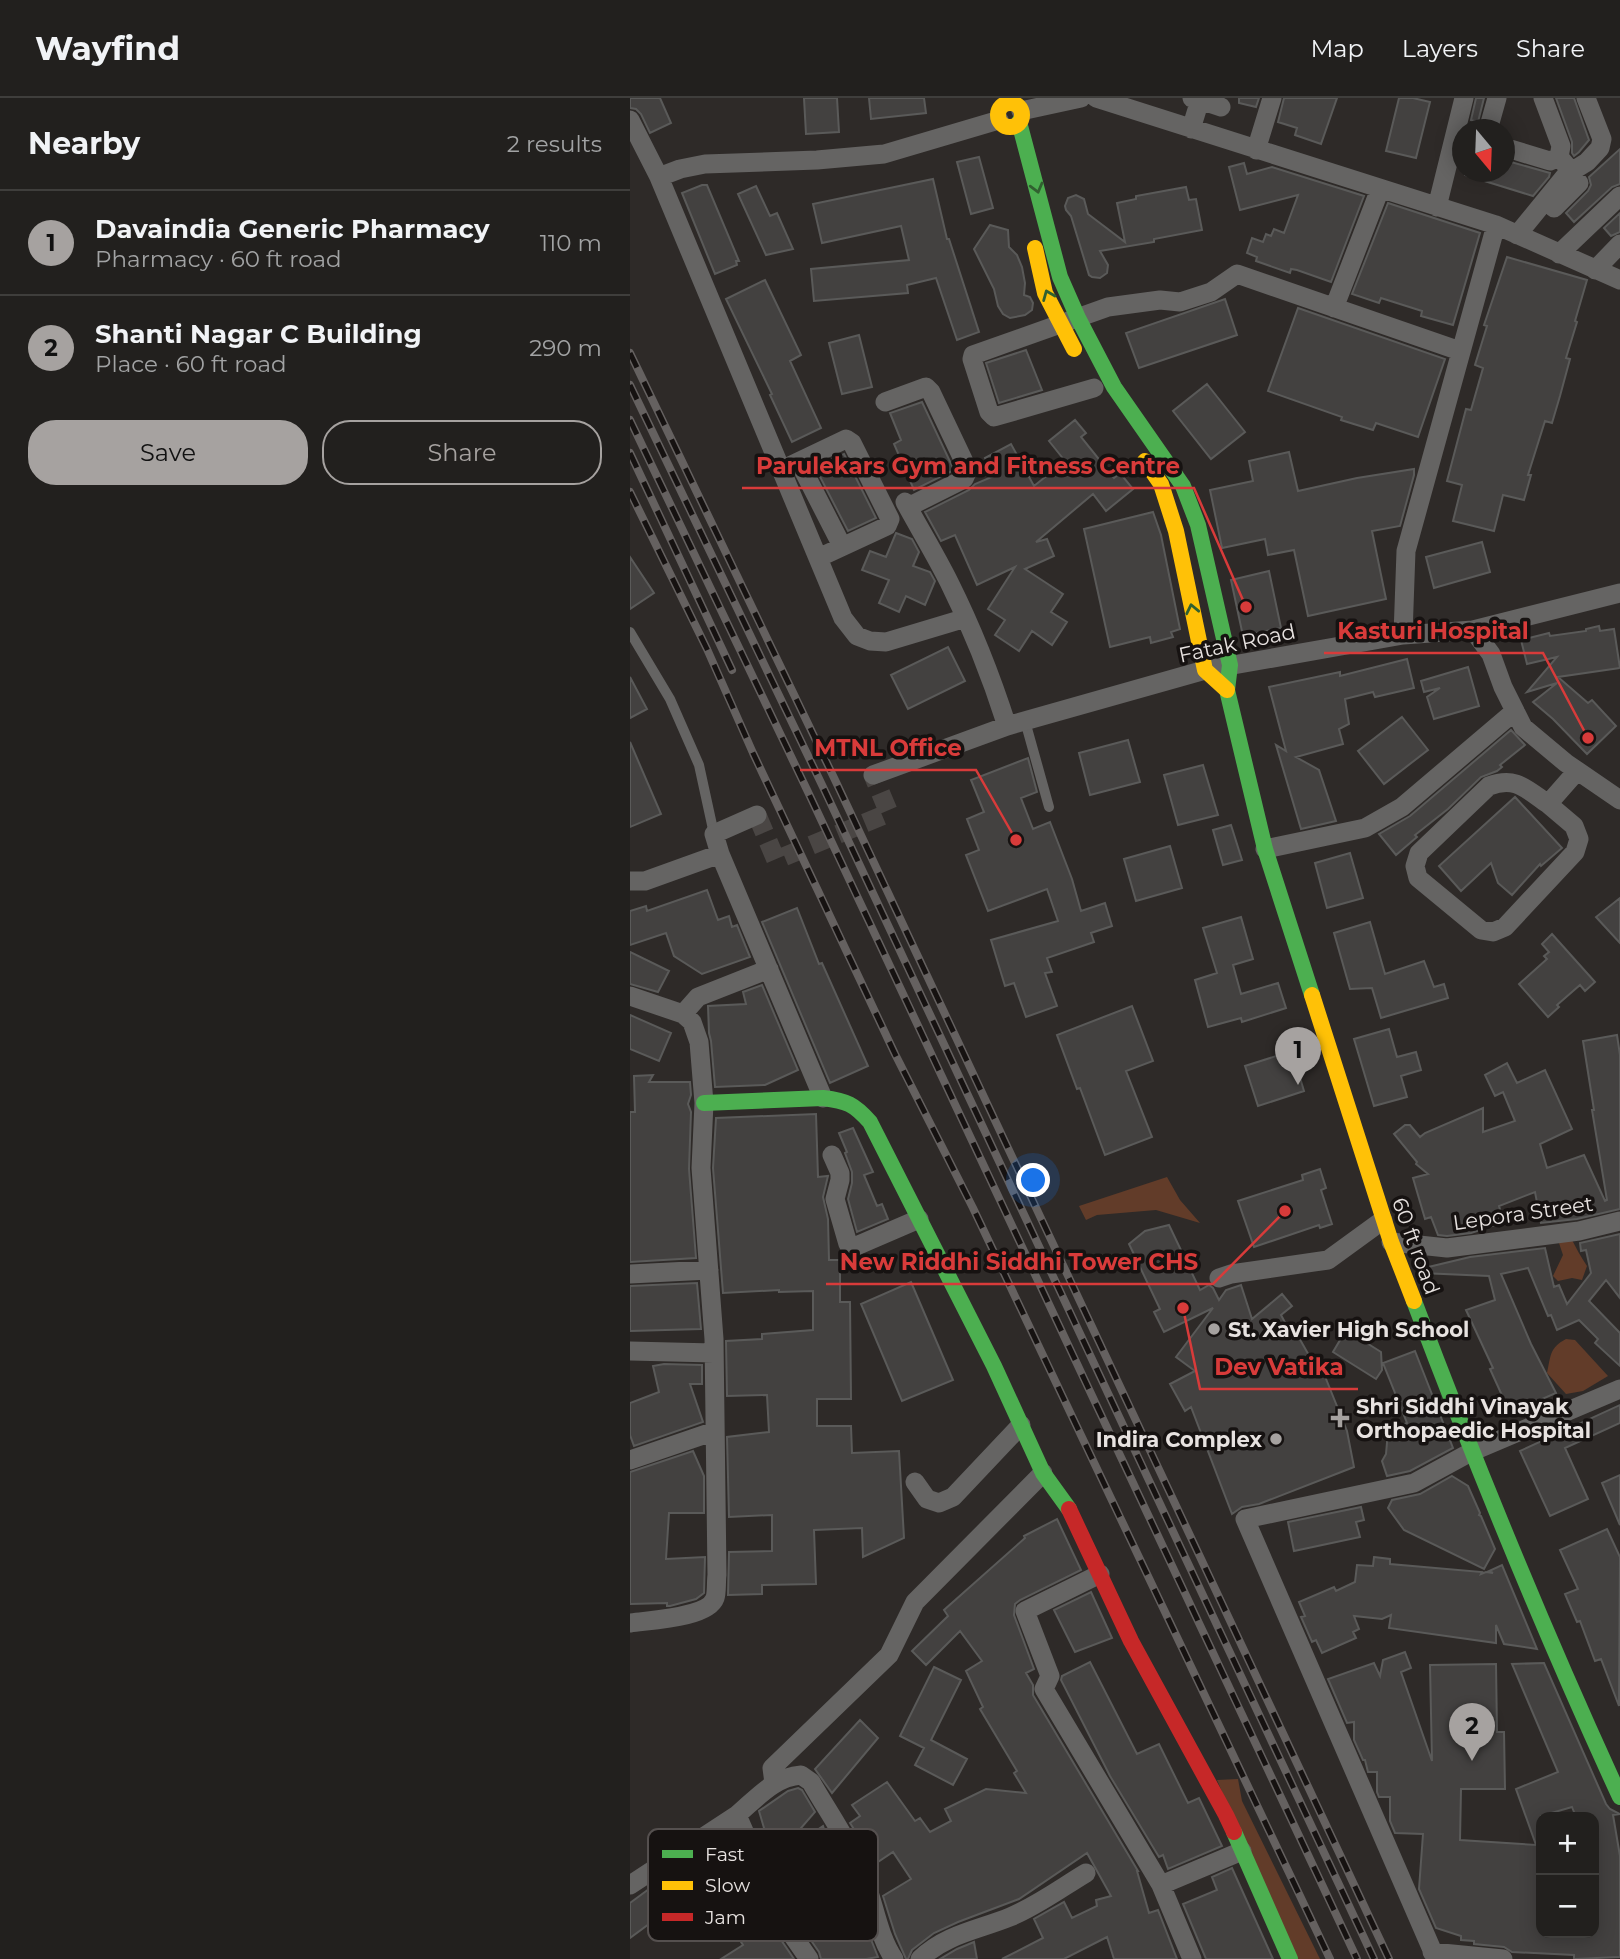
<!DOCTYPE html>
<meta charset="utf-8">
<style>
body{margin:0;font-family:Montserrat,sans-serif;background:#2a2827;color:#f1f3f6}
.controls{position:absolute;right:21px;bottom:21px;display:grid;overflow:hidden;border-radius:14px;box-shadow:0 4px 18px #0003}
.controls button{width:63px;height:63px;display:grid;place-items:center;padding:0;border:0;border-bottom:2px solid #3f3e3c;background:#22201e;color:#f1f3f6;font:35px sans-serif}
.compass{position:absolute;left:822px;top:21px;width:63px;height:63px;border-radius:50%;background:#22201e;box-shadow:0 4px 18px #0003;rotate:161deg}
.you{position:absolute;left:404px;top:1083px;width:24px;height:24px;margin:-18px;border:5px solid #fff;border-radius:50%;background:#1a73e8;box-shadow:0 0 0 10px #1a73e833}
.badge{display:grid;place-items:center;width:46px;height:46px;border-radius:50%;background:#a6a2a0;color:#111;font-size:23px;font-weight:700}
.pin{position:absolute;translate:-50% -58px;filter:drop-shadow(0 2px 4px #0008)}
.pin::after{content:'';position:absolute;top:37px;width:24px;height:21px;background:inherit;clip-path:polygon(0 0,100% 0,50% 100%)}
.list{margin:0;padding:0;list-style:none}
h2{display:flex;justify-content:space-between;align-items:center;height:91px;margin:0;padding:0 28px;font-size:30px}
h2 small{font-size:23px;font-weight:400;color:#a2a3a4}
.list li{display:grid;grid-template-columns:46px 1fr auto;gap:21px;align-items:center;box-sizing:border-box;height:105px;padding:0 28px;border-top:2px solid #3f3e3c}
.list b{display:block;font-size:26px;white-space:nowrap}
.list p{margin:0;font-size:23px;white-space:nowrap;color:#a2a3a4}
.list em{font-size:23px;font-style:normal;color:#a2a3a4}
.actions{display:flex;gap:14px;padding:21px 28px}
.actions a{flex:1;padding:16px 0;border:2px solid #a6a2a0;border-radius:28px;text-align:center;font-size:24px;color:#a6a2a0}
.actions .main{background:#a6a2a0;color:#111}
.map{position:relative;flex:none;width:990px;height:1861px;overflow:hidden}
header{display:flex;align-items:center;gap:42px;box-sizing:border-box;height:98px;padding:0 35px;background:#22201e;border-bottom:2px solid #3f3e3c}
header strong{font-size:33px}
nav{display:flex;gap:38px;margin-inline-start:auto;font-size:24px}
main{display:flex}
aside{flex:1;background:#22201e}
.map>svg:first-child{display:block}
.green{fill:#623c29}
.building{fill:#434140;stroke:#5a5a59;stroke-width:2;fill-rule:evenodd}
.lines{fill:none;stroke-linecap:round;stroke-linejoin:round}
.street-tunnel{stroke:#4a4644;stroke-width:19;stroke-dasharray:19 10;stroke-linecap:butt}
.lane{stroke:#656463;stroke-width:10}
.street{stroke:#656463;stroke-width:19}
.fast{stroke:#4caf50;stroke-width:16}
.slow{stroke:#ffc107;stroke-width:16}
.jam{stroke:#c62828;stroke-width:16}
.rail-casing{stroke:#656160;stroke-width:8}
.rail{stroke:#161211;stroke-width:5;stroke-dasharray:16;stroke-linecap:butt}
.oneway{stroke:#316030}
.poi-dot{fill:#a6a2a0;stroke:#161211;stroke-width:2.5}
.labels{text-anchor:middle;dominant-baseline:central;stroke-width:7;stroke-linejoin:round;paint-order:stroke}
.street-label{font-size:21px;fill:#e7e2e0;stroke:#161211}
.poi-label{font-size:21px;font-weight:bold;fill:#e7e2e0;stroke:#161211;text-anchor:start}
.key{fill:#161211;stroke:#55504f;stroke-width:2}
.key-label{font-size:19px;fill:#e7e2e0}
.leader{fill:none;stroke:#d83b3a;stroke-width:2.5}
.callout-dot{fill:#d83b3a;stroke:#161211;stroke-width:2.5}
.callout-label{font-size:23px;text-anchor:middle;font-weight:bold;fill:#d83b3a;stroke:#161211;stroke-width:7;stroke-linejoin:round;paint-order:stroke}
</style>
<header>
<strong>Wayfind</strong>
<nav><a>Map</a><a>Layers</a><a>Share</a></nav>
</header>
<main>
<aside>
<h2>Nearby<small>2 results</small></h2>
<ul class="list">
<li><span class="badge">1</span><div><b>Davaindia Generic Pharmacy</b><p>Pharmacy · 60 ft road</p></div><em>110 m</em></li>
<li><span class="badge">2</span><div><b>Shanti Nagar C Building</b><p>Place · 60 ft road</p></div><em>290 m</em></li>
</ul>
<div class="actions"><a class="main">Save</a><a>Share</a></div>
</aside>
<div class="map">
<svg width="990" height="1861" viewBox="0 0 990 1861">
<rect width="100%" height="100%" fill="#2e2a28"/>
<path class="green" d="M537 1079 550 1102 570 1125 526 1112 467 1117 456 1122 449 1108Z
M941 1140C946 1150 951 1159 957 1168L952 1182 942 1180 928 1183 923 1178 933 1157 929 1145Z
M936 1241 945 1242 978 1278 953 1293 936 1296 917 1275C921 1258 919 1250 936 1241Z
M608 1681 612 1703 690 1861H665L587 1682Z"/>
<path class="building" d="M0 0H30L41 25 20 35 11 16 6 11 0 10Z
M174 0H207L209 34 176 36Z
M239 0H294L296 15 241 21Z
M609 0H629L626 9 609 5Z
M654 0H707L691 46 665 37 667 30 648 24Z
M769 0H783L800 4 786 60 756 53Z
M846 0H854L848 24 841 22Z
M926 0H944L959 42 949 54 944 58 942 55V44Z
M990 51V86L982 89 944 124 936 115 958 93 961 87 959 79Z
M349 59 363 110 341 116 327 64Z
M874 62 920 75 919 79 903 98 835 77V74H874Z
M614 65 617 76 642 69 734 98 701 184 667 172 661 171 660 175 626 163 627 159 617 155 622 140 633 144 636 136 641 138 644 131 654 135 668 97 610 112 599 69Z
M303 81 317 141H319L349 234 327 242 306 180 277 187 278 195 184 203 181 171 279 162 271 128 192 145 183 106Z
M72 87H77L109 163H106L107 167 85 176 52 95Z
M126 88 140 118 147 115 163 151 136 157 108 96Z
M556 89 559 102 566 101 572 132 524 141V144L470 153 478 167 477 175 470 180 462 179 459 177 441 118 436 112 435 108 438 100 446 97 454 101 458 116 495 144 487 105 506 101V98Z
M758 105 850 135 823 227 791 218 792 213 751 200 749 205 722 196Z
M990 115V134L981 138 974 130Z
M360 127 378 132 379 149 387 157 392 169 395 185 394 197 400 199 403 205 402 212 395 217 380 220 373 216 368 208 364 191 344 151Z
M877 159 957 182 945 223 947 224 936 260 940 261 930 298 922 325 915 323 898 377H901L894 402 873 397 864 433 823 423 832 387 817 383 836 311 841 312 853 270 845 267 857 228 854 227Z
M135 182 171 257 160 263 191 330 162 344 140 297 142 296 96 201Z
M595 201 607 237 509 270 496 235Z
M668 210 815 261 788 339 746 325 743 332 711 322 712 319 638 293Z
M229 237 242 289 212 296 199 245Z
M396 252 412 292 369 305 356 265Z
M577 286 615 334 581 361 543 313Z
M292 304 324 372 284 392 264 346 271 342 260 315Z
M445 322 456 335 451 339 484 380 490 375 503 391 476 413 463 396 406 444 417 441 424 458 395 471 433 496 421 514 437 524 422 547 402 533 389 553 365 537 375 522 358 511 385 469 347 487 325 437 311 443 295 414 339 392 345 386 364 378 355 360 381 346 404 388 435 363 419 343Z
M659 354 668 393 727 380 784 371V377L770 428 742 433 756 501 678 518 664 452 638 457 635 441 592 450 580 392 623 383 619 363Z
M214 356 246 420 218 433 185 369Z
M523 414 531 437 550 531 541 534 543 539 521 545 520 539 480 549 454 431Z
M266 435 282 441 289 454 283 468 300 474 305 483 295 507 276 498 269 514 249 505 259 482 232 472 240 453 256 459Z
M852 444 860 474 804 490 796 459Z
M0 459 24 495 0 511Z
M639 473 651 530 613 538 601 482Z
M969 528 970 533 984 531 990 570 928 579 958 605 962 602 986 628 957 656 923 621 903 604 927 585 897 594 927 559 897 566 891 542 919 535 920 538 956 533V531Z
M318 549 335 583 278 611 261 577Z
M777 561 784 590 745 599 743 594 715 601 719 626 709 631 713 646 666 659 689 672 706 723 671 731 646 647 656 653 639 589 710 574V578Z
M838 569 849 608 804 621 797 599 810 590 794 594 791 583Z
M0 579 17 611 0 620Z
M772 619 798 652 754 686 728 653Z
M881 632 895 647 870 667 872 669 867 673 851 679 818 711 785 737 787 739 766 757 749 736 780 718Z
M498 642 510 684 460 697 449 655Z
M0 644 31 716 0 729Z
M398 660 407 694 391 700 403 731 420 724 442 781 451 813 475 805 482 828 461 835 464 844 417 860 422 874 415 875 427 908 396 919 384 885 375 888 361 842 428 823 417 791 358 813 336 757 349 752 337 721 354 714 341 682Z
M573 667 588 717 548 727 534 677Z
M885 699 932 750 911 768 910 766 882 797 868 785 861 765 831 793 809 768Z
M601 727 612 762 593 767 583 732Z
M540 748 552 790 506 803 494 761Z
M720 755 733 800 697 810 685 765Z
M77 792 88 822 99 818 102 829 107 827 120 859 72 876 44 858 36 835 0 847V813L16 808 17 813Z
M990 800V845L966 819Z
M167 810 189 866 192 865 238 968 200 985 132 824Z
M611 819 623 861 603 867 611 896 648 885 656 910 612 924 611 920 578 929 565 882 587 875 573 830Z
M740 824 755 876 794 863 804 889 814 886 818 900 751 920 742 890 720 891 704 835Z
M922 836 965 884 955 893 950 887 927 907 929 909 918 919 889 886 917 861 914 858 919 854 912 846Z
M0 854 39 873 28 894 0 886Z
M132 887 168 972 135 987 85 989 81 943 79 935 78 908 116 906 113 894Z
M502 908 523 963 496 973 522 1039 475 1057 450 990 447 991 427 937Z
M0 917 41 935 29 963 0 951Z
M759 931 767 959 786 954 791 972 771 978 777 999 744 1008 724 941Z
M987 937 990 957V1111L947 1121 911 1125 905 1094 869 1108 874 1124 841 1135 817 1138 808 1137 801 1119 795 1121 783 1080 798 1076 786 1066 787 1064 764 1036 775 1027H780L790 1039 795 1035 853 1010V1034L885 1023 873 994 865 998 855 977 877 965 887 985 915 972 942 1031 910 1046 917 1070 954 1057 975 1103 977 1102 962 1012H964L953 943Z
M662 953 674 993 628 1008 615 968Z
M23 977 19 984H60L61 997 58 1006 61 1014 59 1071 66 1160 0 1164V1014H5L4 978Z
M186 1016 188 1079 198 1078 193 1099 198 1121 199 1162H210V1204H220L221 1301H187V1328H221L222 1355 269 1353 274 1440 233 1459 232 1430 184 1432 186 1486 132 1487V1496L98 1497 99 1454 142 1453V1417L99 1419 97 1339 139 1334 137 1297 97 1298 96 1243 132 1241V1236L183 1232V1193L149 1194V1192L93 1195 83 1070 86 1020Z
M223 1030 243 1074 234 1077 247 1108 252 1106 258 1121 227 1134 218 1101 222 1085V1074L215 1055 217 1054 209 1035Z
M690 1071 696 1090 691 1092 702 1126 690 1130 689 1127 624 1149 608 1103 673 1082 672 1077Z
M539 1127 570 1192 579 1187 583 1190 589 1202 596 1192 611 1187 622 1221 652 1196 662 1208 651 1217 664 1241 668 1238 689 1275 692 1271 717 1333 724 1369 629 1406 612 1409 602 1416 561 1309 555 1313 540 1286 565 1273 546 1259 583 1210 534 1234 524 1214 530 1211 499 1146 515 1133Z
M990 1136V1200L976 1182 959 1203 990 1235V1268L965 1245 968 1241 949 1222 927 1232 921 1217 918 1218 898 1170 871 1176 901 1246 926 1295 880 1315 860 1271 863 1270 836 1212 865 1202 859 1178 791 1175 790 1171 840 1159 915 1150 924 1189 929 1187 937 1206 961 1175 956 1152 951 1153 950 1145Z
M281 1184 323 1282 272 1303 231 1206Z
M67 1185 71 1231 0 1233V1188Z
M716 1232 751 1254 752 1272 746 1281 703 1254Z
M785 1253 823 1350 780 1373 757 1378 752 1363 756 1356 758 1333 777 1325 753 1265Z
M34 1266 72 1267V1286H60L73 1324 4 1348 0 1337V1305L29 1294 23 1268Z
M990 1307V1325L935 1350 958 1401 920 1418 890 1353Z
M63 1353 74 1378V1415H39L36 1461 75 1459 74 1495 66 1501 40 1508H37V1505L0 1506V1374Z
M990 1377V1427L972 1385Z
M822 1378 838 1388 850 1415 849 1417 851 1418 865 1451 854 1471 774 1432 758 1410 762 1402 790 1396Z
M731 1409 734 1422 726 1424 730 1439 664 1453 658 1424Z
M427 1421 451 1472 390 1502 385 1506 384 1517 404 1571 396 1575 403 1587V1597L508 1773H507L519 1815 528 1812 547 1861H484L477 1839 434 1861H372L413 1840 404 1821 434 1804 442 1820 467 1808 466 1802 481 1798 457 1755 389 1801 328 1824 304 1835 282 1852 278 1861H276L265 1836 253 1798 281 1781 263 1754 242 1768 240 1762 243 1761 220 1725 230 1718 222 1707 257 1684 285 1723 290 1720 300 1734 321 1723 315 1711 356 1691 396 1695 384 1675 387 1673 350 1611 353 1609 336 1573 352 1563 330 1533 296 1567 282 1553 318 1518 314 1512 395 1440 394 1438Z
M977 1431 990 1459 989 1608 971 1561 965 1563 950 1523 947 1524 935 1496 948 1491 930 1452Z
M744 1459 760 1461V1466L852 1474 851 1476 856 1474 863 1475 859 1473 872 1467 907 1551 874 1546 866 1527V1545L759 1530 761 1517 752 1521 724 1518 729 1531 723 1534 726 1540 692 1555 686 1542 682 1544 671 1519 675 1518 669 1504 704 1489 706 1493 725 1484 727 1467 743 1468Z
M461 1494 482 1540 445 1554 424 1512Z
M775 1554 781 1570 771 1574 802 1663 800 1567 866 1566 867 1634H874L875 1691H831L830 1742 906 1747 886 1691 928 1674 882 1566 914 1565 976 1706 980 1711 990 1716 983 1717 990 1758V1859L944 1861V1857L882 1854 874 1849 844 1846V1843L831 1842V1838L806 1830 789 1791 793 1736 765 1735 760 1723V1699H749L747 1694V1674H738L735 1662H733L724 1642V1624L717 1625 698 1581 744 1565 750 1578 753 1562ZM942 1709 946 1719H964V1835H911V1718Z
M460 1564 507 1656 529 1646 558 1705 569 1700 592 1748 538 1771 533 1757 529 1759 480 1678 431 1582 432 1578Z
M304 1569 331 1582 301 1642 337 1661 323 1687 285 1667 294 1650 270 1638Z
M230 1622 248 1640 202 1695 185 1671Z
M168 1690 172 1692 185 1714 151 1753 153 1755 193 1728 197 1740 199 1738 206 1750 211 1769 215 1768 221 1780 238 1834 248 1859 236 1861H191L189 1854 165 1819 152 1791 129 1713 158 1693Z
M102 1736 143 1830 164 1861H91L113 1847 98 1824 90 1828 69 1796 55 1805 53 1801 0 1840V1805L38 1777Z
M602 1770 643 1861H576L553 1806 587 1792 582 1779Z
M344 1844 347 1861H310L327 1851Z"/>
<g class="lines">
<path class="street-tunnel" d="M127 717 146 762 259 715 243 677"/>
<path class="lane" d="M0 534 40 601 69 667 84 736
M395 623 419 709"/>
<path class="street" d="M466 0 866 127 990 182
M913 0 931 48 929 59
M570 2 591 9
M391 13 451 0
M0 22 29 79 50 71 75 66 187 62 254 56 369 22
M561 31 570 2 562 0
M858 32 867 0
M874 49 920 63 929 59 942 74
M626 52 642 0
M29 79 213 520 227 538 240 543 256 544 336 520
M807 109 834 0
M924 110 949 85
M887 137 936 77 957 64 970 50 972 41 956 0
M929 156 990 98
M965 172 990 146
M704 210 750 91
M464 290 364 319 359 314 342 261 343 257 478 209 530 202 550 204 581 194 607 176 830 253
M255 304 296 289 301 294 338 372 334 381 278 409
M169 364 212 448
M151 372 216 341 222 345 260 421 257 428 188 460
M275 404C289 430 305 456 319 484 342 530 361 578 377 628
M843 532 861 556 873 589 893 629 936 665 990 702
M773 537 776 453 866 127
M243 677 377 628 575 572 773 537 843 532 990 495
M918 706C896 691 886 678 859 688L789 755 785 768 788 780 851 832 863 834 875 829 945 754 949 741 944 728 918 706 947 673
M127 717 84 736 90 756 193 1000
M635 751 735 730 772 709 885 613
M0 783H15L90 756
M0 898 53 916 62 924 69 944 74 1005 71 1070 84 1241 87 1477C86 1484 87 1494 85 1500 78 1520 19 1522 0 1525
M53 916 68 899 139 871
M202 1057 210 1075V1082L205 1101 218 1146 224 1149 289 1121
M761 1144 817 1150 949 1133 990 1123
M0 1176 79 1172
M589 1180 601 1176 698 1162 753 1122
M0 1253 84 1255
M0 1362 85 1333
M285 1384 297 1401 309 1405 323 1399 391 1327
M470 1476 395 1513 420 1578 414 1591 531 1787 612 1753
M144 1685 142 1670 259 1557 285 1504 413 1375
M107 1717C127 1700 144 1679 171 1677L181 1684C198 1714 219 1743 232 1775 244 1802 247 1836 264 1861
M0 1787 107 1717 154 1825 179 1861
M531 1787 562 1861
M802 1854 873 1861
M290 1861C316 1836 348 1832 380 1819 407 1808 431 1790 456 1775
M806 1861 615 1421 784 1385 841 1354 990 1291"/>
<path class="fast" d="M389 24 430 179 448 220 484 289 553 388 568 427 600 567 597 592 635 751 682 897
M74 1005 193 1000C217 1003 224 1006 240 1024L364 1268 413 1375 439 1411
M784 1203C847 1370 915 1536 990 1699
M604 1734 660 1861"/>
<path class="slow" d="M368 17a12 12 0 1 1 24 0a12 12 0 1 1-24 0Z
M405 150 415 195 444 251
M515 363 531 386 546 433 575 572 597 592
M682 897 761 1144 784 1203"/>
<path class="jam" d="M439 1411 501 1543 596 1717 604 1734"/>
<defs>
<path id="rail" d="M0 255 206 684 759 1861
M0 287 193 689 744 1861
M0 322 179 696 727 1861
M0 355 102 572
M0 394 77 551 123 655 265 956 343 1110 700 1861"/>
</defs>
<use href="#rail" class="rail-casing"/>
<use href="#rail" class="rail"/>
</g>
<defs><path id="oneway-chevron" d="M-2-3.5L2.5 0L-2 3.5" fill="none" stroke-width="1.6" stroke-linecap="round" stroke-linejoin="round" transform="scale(1.75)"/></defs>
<g class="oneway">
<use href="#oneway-chevron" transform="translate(407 90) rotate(75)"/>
<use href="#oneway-chevron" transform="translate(418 197) rotate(-112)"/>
<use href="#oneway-chevron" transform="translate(562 511) rotate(-102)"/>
</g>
<g class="poi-dot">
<circle cx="584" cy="1231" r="7"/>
<path d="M706.5 1309.5h7v7h7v7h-7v7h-7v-7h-7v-7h7z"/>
<circle cx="646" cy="1341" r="7"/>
</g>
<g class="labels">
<g class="street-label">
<text transform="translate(607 545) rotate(-12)">Fatak Road</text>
<text transform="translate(893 1115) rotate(-8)">Lepora Street</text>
<text transform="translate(786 1148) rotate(70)">60 ft road</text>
</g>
<g class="poi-label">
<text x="598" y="1231">St. Xavier High School</text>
<text x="726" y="1308">Shri Siddhi Vinayak<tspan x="726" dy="24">Orthopaedic Hospital</tspan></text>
<text x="632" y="1341" text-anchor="end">Indira Complex</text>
</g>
</g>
<rect x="18" y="1731" width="230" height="112" rx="10" class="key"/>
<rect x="32" y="1752" width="31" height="8" fill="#4caf50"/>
<rect x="32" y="1783" width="31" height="9" fill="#ffc107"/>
<rect x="32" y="1815" width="31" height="8" fill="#c62828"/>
<g class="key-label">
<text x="75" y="1763">Fast</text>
<text x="75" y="1794">Slow</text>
<text x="75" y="1826">Jam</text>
</g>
<path class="leader" d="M616 509L564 390H112M958 640L913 555H694M386 742L346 672H170M655 1113L583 1186H196M553 1210L570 1291H728"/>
<g class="callout-dot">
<circle cx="616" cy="509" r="7"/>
<circle cx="958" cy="640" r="7"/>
<circle cx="386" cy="742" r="7"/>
<circle cx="655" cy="1113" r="7"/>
<circle cx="553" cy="1210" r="7"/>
</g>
<g class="callout-label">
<text x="338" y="376">Parulekars Gym and Fitness Centre</text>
<text x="803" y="541">Kasturi Hospital</text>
<text x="258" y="658">MTNL Office</text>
<text x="389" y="1172">New Riddhi Siddhi Tower CHS</text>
<text x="649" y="1277">Dev Vatika</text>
</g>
</svg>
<div class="controls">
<button>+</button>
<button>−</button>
</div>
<svg class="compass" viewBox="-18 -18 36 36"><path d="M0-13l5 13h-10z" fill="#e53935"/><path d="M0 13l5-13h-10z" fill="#a2a3a4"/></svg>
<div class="you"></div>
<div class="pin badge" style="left:668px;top:987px">1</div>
<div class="pin badge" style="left:842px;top:1663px">2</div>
</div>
</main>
